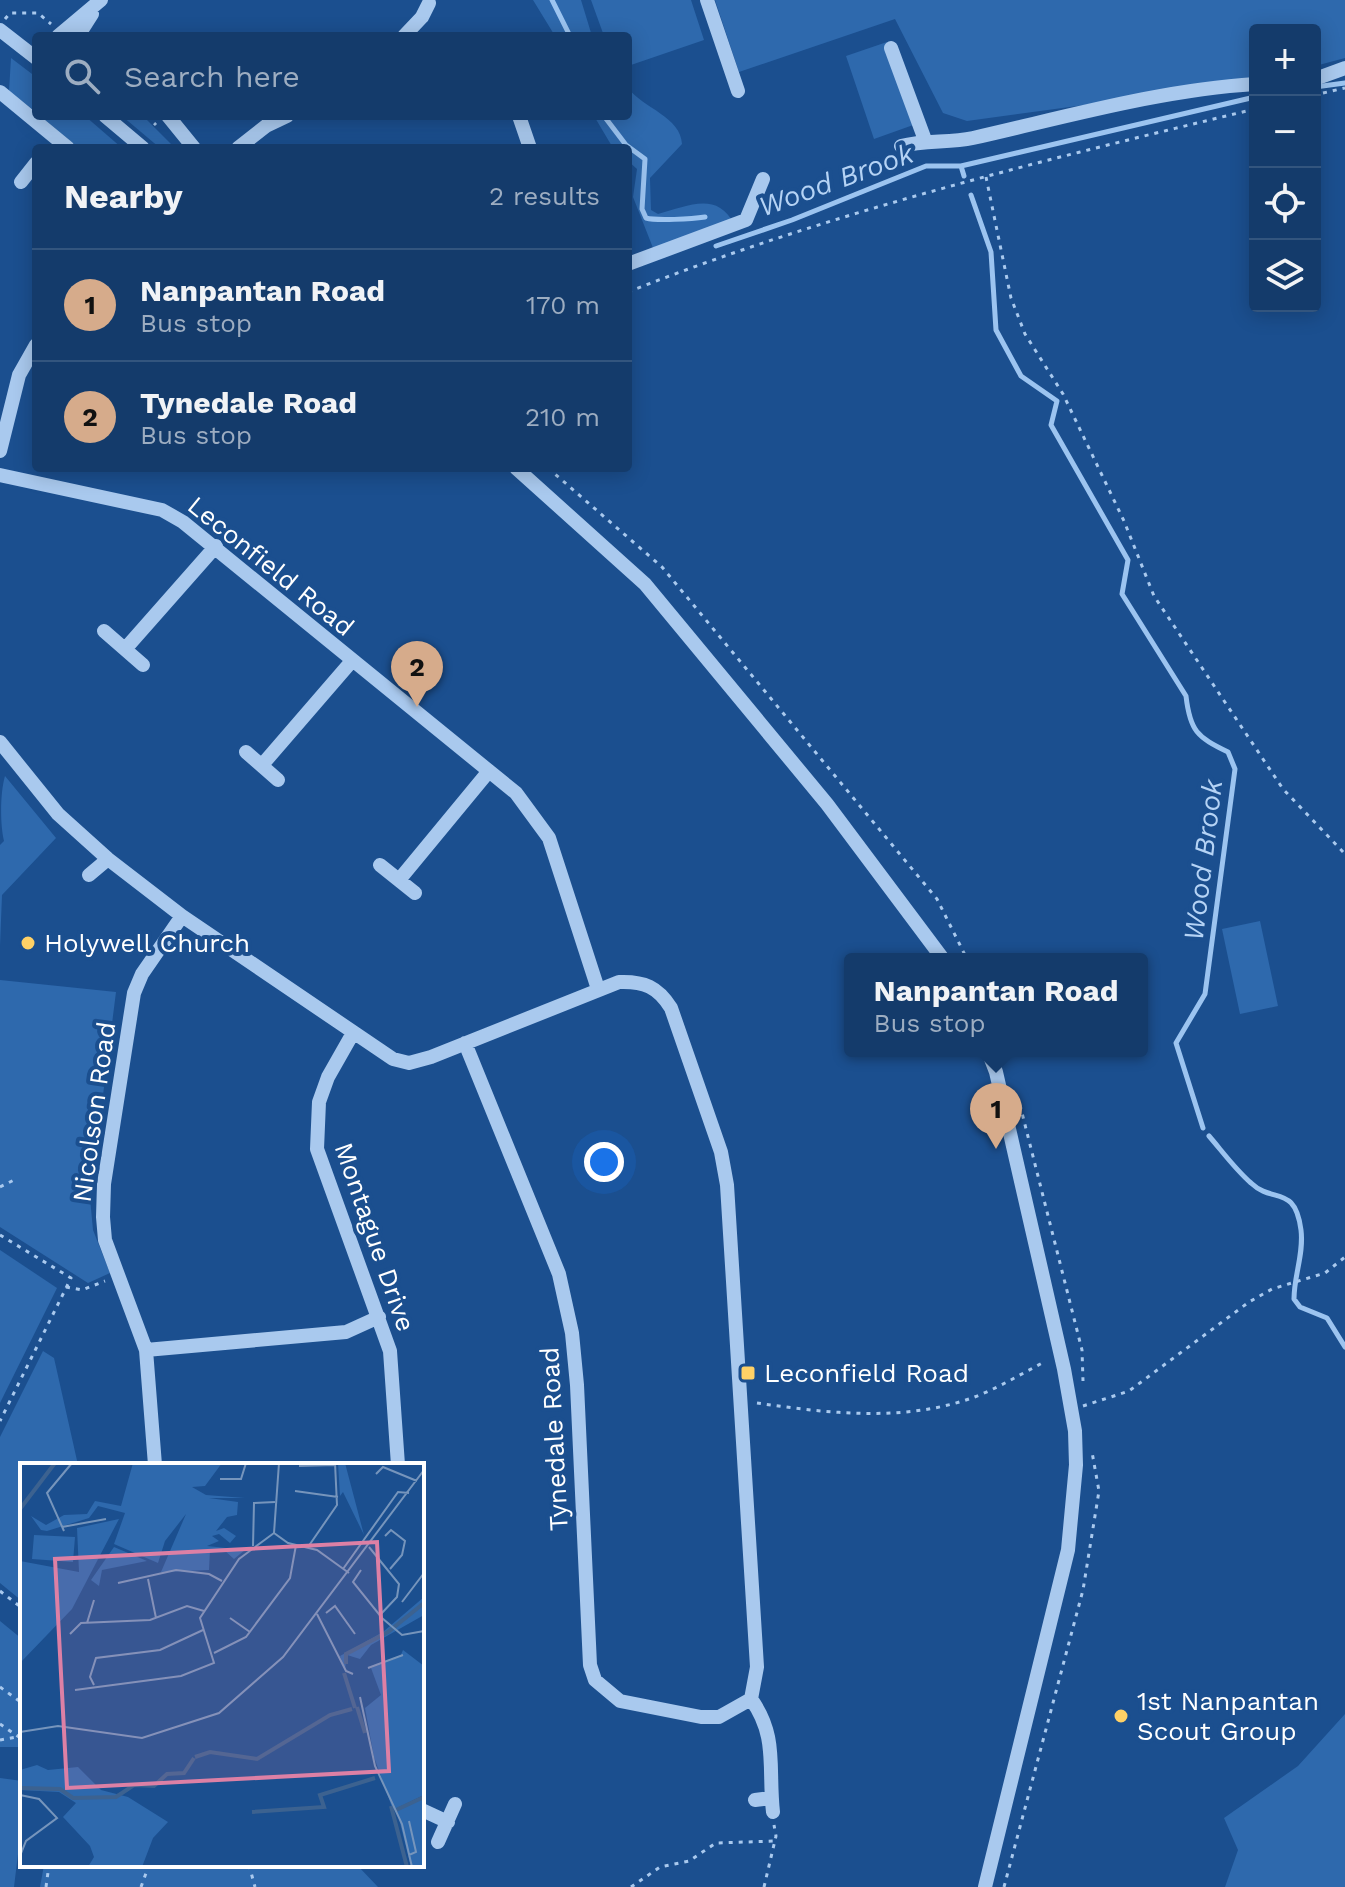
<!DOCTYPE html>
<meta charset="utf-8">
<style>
body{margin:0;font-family:"Work Sans",sans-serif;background:#214673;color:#f1f3f6}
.controls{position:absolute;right:24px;top:24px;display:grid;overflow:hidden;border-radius:8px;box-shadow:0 4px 20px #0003}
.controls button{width:72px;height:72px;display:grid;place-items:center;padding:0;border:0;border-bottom:2px solid #33557e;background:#143b6b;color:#f1f3f6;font:40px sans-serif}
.you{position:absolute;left:604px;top:1162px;width:28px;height:28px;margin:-20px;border:6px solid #fff;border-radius:50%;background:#1a73e8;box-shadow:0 0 0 12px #1a73e833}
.badge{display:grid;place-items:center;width:52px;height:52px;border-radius:50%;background:#d6ab8b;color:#111;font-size:26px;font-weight:700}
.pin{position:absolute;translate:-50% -66px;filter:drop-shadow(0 2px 4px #0008)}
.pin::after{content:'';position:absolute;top:42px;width:28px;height:24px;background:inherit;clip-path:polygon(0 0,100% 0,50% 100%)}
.popup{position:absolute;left:844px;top:953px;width:304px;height:104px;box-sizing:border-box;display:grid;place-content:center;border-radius:8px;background:#143b6b;filter:drop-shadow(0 2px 6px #0005);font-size:26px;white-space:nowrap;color:#9dadc1}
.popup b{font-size:30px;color:#f1f3f6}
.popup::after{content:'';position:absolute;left:50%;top:100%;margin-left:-16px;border:16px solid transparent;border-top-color:#143b6b}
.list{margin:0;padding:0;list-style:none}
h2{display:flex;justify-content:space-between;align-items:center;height:104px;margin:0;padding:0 32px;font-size:34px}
h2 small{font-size:26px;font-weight:400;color:#9dadc1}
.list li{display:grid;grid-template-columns:52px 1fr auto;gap:24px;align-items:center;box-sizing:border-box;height:112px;padding:0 32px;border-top:2px solid #33557e}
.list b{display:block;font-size:30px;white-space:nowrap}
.list p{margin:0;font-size:26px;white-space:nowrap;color:#9dadc1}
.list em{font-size:26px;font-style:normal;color:#9dadc1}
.icon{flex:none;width:44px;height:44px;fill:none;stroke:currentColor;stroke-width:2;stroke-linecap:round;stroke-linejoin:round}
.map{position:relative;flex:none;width:1345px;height:1887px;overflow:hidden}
.search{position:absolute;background:#143b6b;box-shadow:0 4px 20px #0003;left:32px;top:32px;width:600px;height:88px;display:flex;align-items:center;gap:20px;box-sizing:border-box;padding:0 28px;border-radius:8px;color:#9dadc1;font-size:30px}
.panel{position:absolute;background:#143b6b;box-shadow:0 4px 20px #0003;left:32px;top:144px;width:600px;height:328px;border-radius:8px}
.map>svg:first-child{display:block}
.green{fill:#2e69ad}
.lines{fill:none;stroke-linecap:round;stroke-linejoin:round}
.stream{stroke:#9cc4f0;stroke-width:5}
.path{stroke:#a9c9ee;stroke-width:3;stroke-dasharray:4 6;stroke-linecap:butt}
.minor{stroke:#a9c9ee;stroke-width:14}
.poi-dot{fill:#ffd166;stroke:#1b4f8f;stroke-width:3}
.labels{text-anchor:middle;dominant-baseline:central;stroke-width:8;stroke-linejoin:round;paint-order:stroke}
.street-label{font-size:26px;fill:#fff;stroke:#1b4f8f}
.poi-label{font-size:26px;fill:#fff;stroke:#1b4f8f;text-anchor:start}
.water-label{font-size:28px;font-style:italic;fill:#b5d3f5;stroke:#1b4f8f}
.inset-river{fill:none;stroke:#3c6290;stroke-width:4}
.inset-road{fill:none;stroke:#7695bc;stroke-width:2}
.view{fill:#dd80a5;fill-opacity:0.15;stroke:#dd80a5;stroke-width:4}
.inset-edge{fill:none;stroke:#fff;stroke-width:4}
</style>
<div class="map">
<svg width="1345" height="1887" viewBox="0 0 1345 1887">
<rect width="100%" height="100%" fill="#1b4f8f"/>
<path class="green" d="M533 0H581L592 36H555Z
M591 0H691L704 40 628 66V36H604Z
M715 0H1345V58L1315 66V30H1255V82L967 121 943 113 895 19 739 72Z
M887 42 916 124 874 139 846 56Z
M11 58 36 77V112L9 91Z
M628 88C643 108 681 117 682 144L650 178 651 210 658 214C688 206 717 191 734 224L655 253 633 197 637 169 628 161V148H613L594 116H628Z
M40 116H85L122 148H79Z
M122 116H143L175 148H160Z
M5 776 56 838 2 895 0 946V845L4 841C0 824 0 793 5 776Z
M1260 921 1278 1006 1240 1014 1222 929Z
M0 980 116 992 90 1198 93 1230 110 1273 88 1283 0 1227Z
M0 1250 57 1288 0 1403Z
M43 1351 54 1358 78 1465H22V1601L0 1583V1437Z
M0 1621 22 1639V1747H0Z
M1345 1714V1887H1225L1238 1850 1224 1818 1298 1766Z
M0 1778 22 1781V1821L14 1887H0Z
M44 1865H357L378 1887H40Z"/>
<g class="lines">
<path class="stream" d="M552 0 570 36
M1315 87 1345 83
M604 116 626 145 645 159 642 209 646 218C656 221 692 219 705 217
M961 166 1255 97
M971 195 991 252 996 330 1021 376 1057 401 1051 425 1128 560 1122 594 1186 696C1190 731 1197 737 1228 752L1235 769 1205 994 1176 1043 1203 1128
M716 246 792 220 926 166H961L964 176
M1209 1136C1222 1151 1235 1169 1251 1183 1273 1204 1295 1184 1301 1230 1304 1254 1294 1275 1294 1299L1300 1307 1327 1318 1345 1347"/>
<path class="path" d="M5 19 10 13H38L51 24
M1323 93 1345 88
M147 116 156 125
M986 177 1011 298 1025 334 1063 394 1124 521 1154 596 1283 789 1345 854
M628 292C830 212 1044 160 1255 109
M548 468 662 567 937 899 967 959
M1020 1105 1082 1350 1083 1381
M0 1187 16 1179
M0 1235 71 1278 0 1421
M66 1287 82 1290 105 1281
M757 1403C826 1413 901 1422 969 1399 995 1390 1021 1374 1046 1361
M1083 1406 1129 1391 1249 1302 1272 1289 1325 1273 1345 1257
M0 1591 22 1608
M0 1687 22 1703
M0 1724 19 1737
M0 1740 22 1736
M249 1865 255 1887
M46 1887 49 1865
M141 1887 149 1865
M631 1887 660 1867 689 1861 716 1843 775 1841
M764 1887 776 1836 774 1825
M1004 1887 1083 1590 1099 1491 1092 1452"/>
<path class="minor" d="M707 0 738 91
M0 30 36 58
M58 36 101 0
M78 36 92 14
M404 36 422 17 429 3
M891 48 925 140
M1315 79 1345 68
M0 92 68 148
M105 116 143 148
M168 116 194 148
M519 116 530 148
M901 146C925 140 949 143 973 138 1066 117 1160 90 1255 84
M238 148 266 126 287 116
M21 182 36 163
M628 264 746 220 763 179
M0 451 19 375 36 345
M516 468 645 584 827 804 943 959
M0 475 162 510 183 522 516 793 549 838 598 989
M104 631 143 665
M126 648 216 546
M0 742 58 814 108 859 182 916 393 1059 409 1063 431 1057 619 982C644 981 658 987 671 1008L721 1152 727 1185 757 1667 751 1699C778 1736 768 1768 773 1812
M246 752 278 780
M262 765 351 662
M380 865 415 893
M89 875 108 859
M399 880 489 771
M353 1033 328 1077 319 1102 317 1149 390 1351 398 1465
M465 1043 559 1274 572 1333 577 1385 590 1665 595 1680 620 1701 701 1717H719L751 1699
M146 1350 346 1332 379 1317
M155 1465 146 1350 105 1240 103 1217 104 1184 134 993 142 974 182 916
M755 1800 771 1798
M422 1810 448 1822
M438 1842 455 1804
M985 1887 1068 1550 1076 1465 1075 1431 1064 1369 996 1072 988 1051"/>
</g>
<g class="poi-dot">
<circle cx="28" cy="943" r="8"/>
<rect x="740" y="1365" width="16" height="16" rx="4"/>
<circle cx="1121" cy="1716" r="8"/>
</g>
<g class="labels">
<g class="street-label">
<text transform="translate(271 566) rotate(39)">Leconfield Road</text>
<text transform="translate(94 1112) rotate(-82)">Nicolson Road</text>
<text transform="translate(375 1237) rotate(71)">Montague Drive</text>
<text transform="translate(554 1439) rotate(-93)">Tynedale Road</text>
</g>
<g class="poi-label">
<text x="44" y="943">Holywell Church</text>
<text x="764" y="1373">Leconfield Road</text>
<text x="1137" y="1701">1st Nanpantan<tspan x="1137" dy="30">Scout Group</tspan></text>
</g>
<g class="water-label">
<text transform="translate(836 180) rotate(-20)">Wood Brook</text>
<text transform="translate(1203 860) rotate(-83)">Wood Brook</text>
</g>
</g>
<g transform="translate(20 1463)">
<rect width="404" height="404" fill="#1b4f8f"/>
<path d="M113 0H202L185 23 172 24 186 32 225 35H189L218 39 217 52 207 54 196 68 204 65 216 73 210 80 199 71 192 73 199 78 187 83 225 87 214 96 204 87H190L189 107 141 109 166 51 145 78 138 100 94 81 105 50 78 43 69 55 27 68 21 67 11 53 26 62 44 52 67 51 75 38 101 43ZM318 0H325L344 72 323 29 320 33ZM99 56 52 146 0 200V98L59 109 57 65ZM14 72 55 74 53 99 12 96ZM94 84 127 98 82 107 79 123 71 117ZM404 134V152L351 182 340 196 327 192 325 206 320 193 363 169ZM383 187 404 203V332L373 347 354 294 345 245 361 232 351 205 380 194ZM17 302 28 307 58 304 81 327 108 334 148 359 133 375 122 404H68L74 394 70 383 43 354 56 340 39 329 0 327V307ZM404 335V404H391L377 348Z" fill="#2e69ad"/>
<path class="inset-river" d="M0 46 35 0M326 201V191L368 169 404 140M324 210 335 245M337 244 345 270M175 294 190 289 237 296 310 252 332 246M0 325 40 326 53 335 96 334 114 322 134 323 147 311 164 310 174 295M371 343 387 404M376 347 404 334M232 349 304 344 300 332 355 315"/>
<path class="inset-road" d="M259 0 254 70 268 80 297 87 329 110M279 3 315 2M356 11 363 4 397 18M200 16H221L226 0M275 28 318 34M42 64 86 56M44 68 27 30 52 0M365 73 371 67 385 78 382 92 370 106M233 83 234 40 255 39M288 84 317 42 315 0M349 84 379 121 377 134 360 152M323 106 378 29 389 30M341 107 333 119 362 155 382 172 404 168M128 116 136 155M98 120 156 107 189 111 202 118M382 139 404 110M306 150 315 143 335 171M297 151 326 208 333 211M210 155 230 169M67 160 74 137M50 171 61 160 130 157 167 143 184 148M194 190 226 174 270 115 276 82M348 205 383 192M74 222 70 214 76 195 140 187 183 167M55 227 161 213 194 200 180 155 219 96 254 70M340 234 355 303 382 361 392 404M0 269 38 263 122 275 199 250 263 194 404 7M0 332 19 336 37 355 6 378 0 393M389 358 396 389 389 392"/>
<path class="view" d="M357 79 369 308 47 325 35 96Z"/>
<rect width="404" height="404" class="inset-edge"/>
</g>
</svg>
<div class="controls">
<button>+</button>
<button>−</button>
<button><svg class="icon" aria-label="locate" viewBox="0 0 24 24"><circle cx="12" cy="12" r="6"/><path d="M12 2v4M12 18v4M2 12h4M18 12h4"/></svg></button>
<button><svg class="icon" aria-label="layers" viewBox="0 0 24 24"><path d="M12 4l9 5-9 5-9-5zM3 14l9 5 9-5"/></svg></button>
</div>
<div class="you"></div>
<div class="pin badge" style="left:996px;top:1149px">1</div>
<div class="popup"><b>Nanpantan Road</b>Bus stop</div>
<div class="pin badge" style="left:417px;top:707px">2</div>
<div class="search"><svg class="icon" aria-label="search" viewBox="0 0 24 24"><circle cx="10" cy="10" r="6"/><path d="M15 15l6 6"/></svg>Search here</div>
<section class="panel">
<h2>Nearby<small>2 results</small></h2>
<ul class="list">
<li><span class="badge">1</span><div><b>Nanpantan Road</b><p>Bus stop</p></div><em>170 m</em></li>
<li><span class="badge">2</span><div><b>Tynedale Road</b><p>Bus stop</p></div><em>210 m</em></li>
</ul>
</section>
</div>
